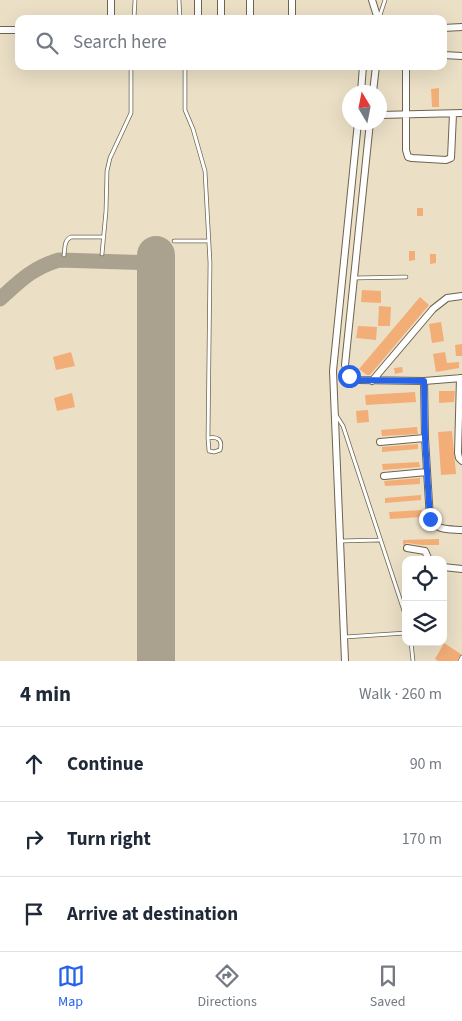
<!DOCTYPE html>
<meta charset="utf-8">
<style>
body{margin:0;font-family:"Source Sans 3",sans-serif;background:#f2f2f3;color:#1f2937}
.controls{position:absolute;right:15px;bottom:15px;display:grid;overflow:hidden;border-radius:10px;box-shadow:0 5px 20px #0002}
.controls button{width:45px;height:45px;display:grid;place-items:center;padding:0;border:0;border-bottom:1px solid #e0e1e3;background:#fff;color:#1f2937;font:25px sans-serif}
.compass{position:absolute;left:342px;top:85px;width:45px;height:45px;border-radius:50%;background:#fff;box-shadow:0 5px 20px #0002;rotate:350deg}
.stop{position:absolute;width:15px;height:15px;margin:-11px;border:4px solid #2563eb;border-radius:50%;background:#fff}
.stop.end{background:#2563eb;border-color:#fff;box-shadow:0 1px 5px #0008}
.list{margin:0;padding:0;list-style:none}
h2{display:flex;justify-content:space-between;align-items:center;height:65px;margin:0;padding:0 20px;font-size:21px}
h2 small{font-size:16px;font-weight:400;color:#747a83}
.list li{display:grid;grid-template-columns:32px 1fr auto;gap:15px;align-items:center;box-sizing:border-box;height:75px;padding:0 20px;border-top:1px solid #e0e1e3}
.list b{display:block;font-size:19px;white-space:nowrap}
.list em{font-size:16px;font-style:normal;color:#747a83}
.icon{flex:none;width:28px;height:28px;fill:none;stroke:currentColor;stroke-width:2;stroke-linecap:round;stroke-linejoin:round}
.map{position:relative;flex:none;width:462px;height:661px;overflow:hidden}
.search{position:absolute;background:#fff;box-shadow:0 5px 20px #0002;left:15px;right:15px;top:15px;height:55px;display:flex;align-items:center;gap:12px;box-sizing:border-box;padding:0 18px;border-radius:10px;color:#747a83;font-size:19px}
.sheet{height:290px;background:#fff}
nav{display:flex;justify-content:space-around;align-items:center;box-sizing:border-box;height:70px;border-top:1px solid #e0e1e3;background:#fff;font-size:14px;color:#747a83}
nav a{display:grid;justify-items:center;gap:2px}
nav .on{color:#2563eb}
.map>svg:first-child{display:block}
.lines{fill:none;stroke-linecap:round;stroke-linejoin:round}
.taxiway{stroke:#aaa18e;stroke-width:15}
.runway{stroke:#aaa18e;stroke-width:38}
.building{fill:#f3ad77}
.lane-casing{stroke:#6e644e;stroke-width:4.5}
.street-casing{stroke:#6e644e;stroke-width:8}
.lane{stroke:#fff;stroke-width:3}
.street{stroke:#fff;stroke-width:6}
.route{stroke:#2563eb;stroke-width:6}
</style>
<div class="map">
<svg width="462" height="661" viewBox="0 0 462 661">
<rect width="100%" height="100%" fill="#ebdfc6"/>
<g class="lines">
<path class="taxiway" d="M0 299C20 281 32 268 59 260L156 263"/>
<path class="runway" d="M156 661V255"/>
</g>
<path class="building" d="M439 88V107H432L431 89Z
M417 208H423V216H417Z
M409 251H415V260L409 261Z
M430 254H436V263L430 264Z
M362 290 381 291V303L361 302Z
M420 297 429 305 370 375H367L359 369Z
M379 306 391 307 390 326H378Z
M441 322 444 341 432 343 429 324Z
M358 326 377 327 376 340 356 338Z
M462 344V356H456L455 345Z
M71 352 75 366 56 370 53 357Z
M445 352 447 363 459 362V368L436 372 433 354Z
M402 367 403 372 395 374 394 368Z
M439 391H455L454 402 439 403Z
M415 392 416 402 366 405 365 395Z
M72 393 75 407 57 411 54 398Z
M368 410 369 422 357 423 356 411Z
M417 427 418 434 382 436 381 430Z
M452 431 456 474 441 475 438 432Z
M418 444V449L382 452V447Z
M419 462 420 467 383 470 382 464Z
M420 478V484L385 486 384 481Z
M421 495V500L385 503V498Z
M422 510V517L390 519 389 512Z
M439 539V545H421L407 543 403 545V540Z
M444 643 461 654 457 661H438L435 659Z"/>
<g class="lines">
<defs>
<path id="lane" d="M179 0 180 19
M379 18 385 0
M134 19 135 0
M185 66V110L193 129 205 171 210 263 208 438 209 451 214 452 220 450C223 440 218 436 208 438
M174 241H209
M102 254 106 211 107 171 110 158 131 113V66
M64 255C65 248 64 240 71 237H104
M354 278 406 277
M336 415 343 426 406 617
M341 541 379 540
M345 637 406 633
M411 642 413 661
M460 661 462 657"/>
<path id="street" d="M372 0 378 19
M250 17V0
M111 19V0
M198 19V0
M221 19V0
M292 19V0
M443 28 462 27
M0 30H19
M443 55 462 56
M406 66V150L408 157 412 158 446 160 451 158 453 114
M361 92 363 66
M373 92 376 66
M380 115 462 113
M370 122 345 365 349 376 353 379 358 380 424 381 462 378
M460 378 458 453 459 458 462 461
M372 381 433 309 447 298 462 296
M424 381 425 438 430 519C437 531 449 529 462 530
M380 442 425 438
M384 476 427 472
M407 548 425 551 429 560
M443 567 462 569
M345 661 333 371 358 122"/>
</defs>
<use href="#lane" class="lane-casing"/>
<use href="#street" class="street-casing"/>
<use href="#lane" class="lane"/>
<use href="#street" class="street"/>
</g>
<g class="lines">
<path class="route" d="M349 376 358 380 424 381 425 438 430 519"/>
</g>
</svg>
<div class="controls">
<button><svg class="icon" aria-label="locate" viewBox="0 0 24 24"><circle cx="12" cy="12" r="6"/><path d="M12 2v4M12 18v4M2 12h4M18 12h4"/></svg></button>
<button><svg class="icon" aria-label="layers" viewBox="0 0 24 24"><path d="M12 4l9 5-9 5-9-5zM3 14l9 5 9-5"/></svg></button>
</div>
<svg class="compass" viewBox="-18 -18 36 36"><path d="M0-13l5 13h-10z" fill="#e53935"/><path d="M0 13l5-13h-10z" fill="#747a83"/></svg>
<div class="stop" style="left:349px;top:376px"></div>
<div class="stop end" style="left:430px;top:519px"></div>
<div class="search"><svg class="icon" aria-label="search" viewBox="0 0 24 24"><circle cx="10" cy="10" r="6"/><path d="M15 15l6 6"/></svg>Search here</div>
</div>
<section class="sheet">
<h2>4 min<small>Walk · 260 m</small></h2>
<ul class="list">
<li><svg class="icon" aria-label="ahead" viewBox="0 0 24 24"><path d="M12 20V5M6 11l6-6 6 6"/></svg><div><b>Continue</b></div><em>90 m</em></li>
<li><svg class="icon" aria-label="right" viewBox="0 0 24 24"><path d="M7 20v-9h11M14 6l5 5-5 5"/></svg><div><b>Turn right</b></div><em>170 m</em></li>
<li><svg class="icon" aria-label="arrive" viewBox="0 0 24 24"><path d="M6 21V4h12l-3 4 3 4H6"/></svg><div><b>Arrive at destination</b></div></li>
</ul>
</section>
<nav>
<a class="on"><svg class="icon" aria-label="map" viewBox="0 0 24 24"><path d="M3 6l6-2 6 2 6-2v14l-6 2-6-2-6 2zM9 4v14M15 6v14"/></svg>Map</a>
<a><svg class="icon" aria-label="directions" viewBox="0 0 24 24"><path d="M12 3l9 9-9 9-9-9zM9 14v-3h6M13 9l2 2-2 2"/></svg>Directions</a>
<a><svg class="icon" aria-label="saved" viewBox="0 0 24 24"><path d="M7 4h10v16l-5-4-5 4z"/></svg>Saved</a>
</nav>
